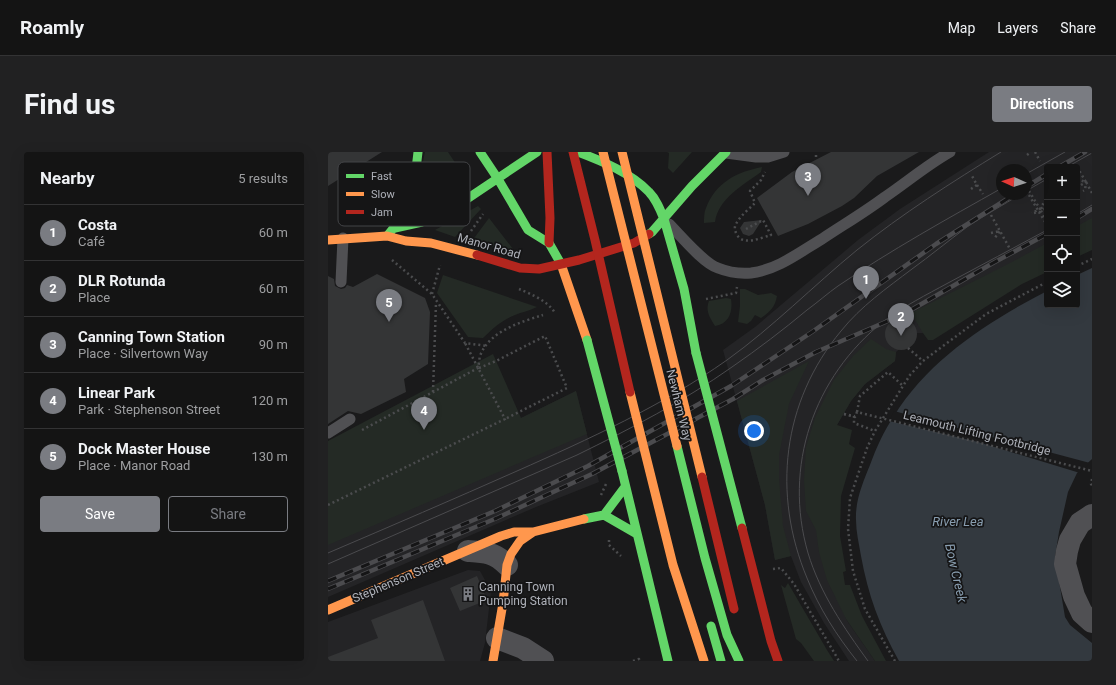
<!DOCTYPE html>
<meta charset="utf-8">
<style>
body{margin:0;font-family:Roboto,sans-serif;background:#212122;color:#f1f3f6}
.controls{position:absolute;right:12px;top:12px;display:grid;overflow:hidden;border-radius:4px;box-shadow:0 4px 16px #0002}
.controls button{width:36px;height:36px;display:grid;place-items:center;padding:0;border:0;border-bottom:1px solid #333334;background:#141414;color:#f1f3f6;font:20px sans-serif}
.compass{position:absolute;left:668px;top:12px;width:36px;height:36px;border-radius:50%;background:#141414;box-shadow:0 4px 16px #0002;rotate:273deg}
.you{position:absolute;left:426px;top:279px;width:14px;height:14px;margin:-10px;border:3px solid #fff;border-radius:50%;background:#1a73e8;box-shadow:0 0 0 6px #1a73e833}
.badge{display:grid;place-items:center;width:26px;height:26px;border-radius:50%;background:#7a7c82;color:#fff;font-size:13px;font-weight:700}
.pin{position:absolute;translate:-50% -33px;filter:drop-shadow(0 1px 2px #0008)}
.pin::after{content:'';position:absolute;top:21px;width:14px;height:12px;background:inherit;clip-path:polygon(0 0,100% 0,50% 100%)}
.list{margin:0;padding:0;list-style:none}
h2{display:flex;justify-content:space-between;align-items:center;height:52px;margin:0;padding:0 16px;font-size:17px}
h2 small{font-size:13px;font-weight:400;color:#9d9ea0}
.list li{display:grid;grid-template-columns:26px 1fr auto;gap:12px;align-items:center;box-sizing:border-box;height:56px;padding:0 16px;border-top:1px solid #333334}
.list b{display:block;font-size:15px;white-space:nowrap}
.list p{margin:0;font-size:13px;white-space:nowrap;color:#9d9ea0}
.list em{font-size:13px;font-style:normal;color:#9d9ea0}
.actions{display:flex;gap:8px;padding:12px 16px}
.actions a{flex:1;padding:9px 0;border:1px solid #7a7c82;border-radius:4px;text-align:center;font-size:14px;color:#7a7c82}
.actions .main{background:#7a7c82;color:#fff}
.icon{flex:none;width:22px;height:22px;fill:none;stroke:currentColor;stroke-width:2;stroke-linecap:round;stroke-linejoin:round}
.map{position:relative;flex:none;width:764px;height:509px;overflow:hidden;border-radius:4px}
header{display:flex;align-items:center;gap:24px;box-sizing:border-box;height:56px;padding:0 20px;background:#141414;border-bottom:1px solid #333334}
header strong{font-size:19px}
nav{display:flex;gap:22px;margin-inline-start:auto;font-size:14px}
.intro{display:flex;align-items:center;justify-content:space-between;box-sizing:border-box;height:96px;padding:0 24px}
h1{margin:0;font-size:28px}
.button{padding:10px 18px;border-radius:4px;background:#7a7c82;color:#fff;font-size:14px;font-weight:700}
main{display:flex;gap:24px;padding:0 24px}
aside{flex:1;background:#141414;border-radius:4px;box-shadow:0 4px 16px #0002}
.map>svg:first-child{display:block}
.built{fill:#242426;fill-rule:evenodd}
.green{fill:#242a25}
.water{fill:#33393f}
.pier{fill:#1a1a1b}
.building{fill:#343536}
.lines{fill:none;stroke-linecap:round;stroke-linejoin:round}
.path{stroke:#4b4c4e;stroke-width:2.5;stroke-dasharray:2 3;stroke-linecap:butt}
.lane{stroke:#505053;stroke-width:11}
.street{stroke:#505053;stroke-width:22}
.fast{stroke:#63d668;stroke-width:9}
.slow{stroke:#ff974d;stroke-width:9}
.jam{stroke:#b3261e;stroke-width:9}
.tram{stroke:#4b4b4e;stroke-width:1}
.rail-casing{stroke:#4b4b4e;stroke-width:4.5}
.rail{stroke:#151516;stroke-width:3;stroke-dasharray:9;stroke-linecap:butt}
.path-bridge{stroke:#4b4c4e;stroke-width:2.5;stroke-dasharray:2 3;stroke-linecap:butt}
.fast-bridge{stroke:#63d668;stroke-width:9}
.slow-bridge{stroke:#ff974d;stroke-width:9}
.jam-bridge{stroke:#b3261e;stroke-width:9}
.labels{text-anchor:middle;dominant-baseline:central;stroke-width:3.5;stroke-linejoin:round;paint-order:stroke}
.street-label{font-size:12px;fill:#aeb1b9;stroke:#151516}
.poi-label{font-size:12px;fill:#aeb1b9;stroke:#151516;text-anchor:start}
.water-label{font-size:13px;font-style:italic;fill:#899eb0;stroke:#151516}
.key{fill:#151516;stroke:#434447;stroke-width:1}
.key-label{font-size:11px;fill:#aeb1b9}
</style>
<header>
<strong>Roamly</strong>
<nav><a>Map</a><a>Layers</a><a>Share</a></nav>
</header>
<div class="intro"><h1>Find us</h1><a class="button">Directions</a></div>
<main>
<aside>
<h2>Nearby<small>5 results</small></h2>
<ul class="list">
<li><span class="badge">1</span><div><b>Costa</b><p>Café</p></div><em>60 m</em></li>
<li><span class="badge">2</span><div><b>DLR Rotunda</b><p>Place</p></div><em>60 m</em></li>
<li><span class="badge">3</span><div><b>Canning Town Station</b><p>Place · Silvertown Way</p></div><em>90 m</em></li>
<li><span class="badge">4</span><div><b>Linear Park</b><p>Park · Stephenson Street</p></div><em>120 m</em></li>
<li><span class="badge">5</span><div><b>Dock Master House</b><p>Place · Manor Road</p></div><em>130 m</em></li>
</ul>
<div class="actions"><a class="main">Save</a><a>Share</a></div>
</aside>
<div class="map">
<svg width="764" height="509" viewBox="0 0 764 509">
<rect width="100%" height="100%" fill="#1a1a1b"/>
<path class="built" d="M661 0H764V84L749 92V15H719V108L595 181H589L568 200 567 209 537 232 523 249 506 278 494 311 518 467 547 509H521L496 471 473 430 463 404 447 408 437 353 395 198 427 175 530 88 572 57ZM674 18H698V42H674Z
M248 239 271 330 208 355 0 445V361Z
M140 418 152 419 163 439 157 491 152 509H0V470Z"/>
<path class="green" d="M97 0H120L142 33 92 61H84Z
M339 0H364L345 21 340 16 341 1Z
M434 15 433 20C415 33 390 47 387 70L376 71C376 66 376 60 378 56 388 30 409 20 434 15Z
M150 54 153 57 127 85 107 78Z
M161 66 185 97 175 98 144 89Z
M764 66V98L749 105V74Z
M719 91V120L694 132 605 188H600L595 181 583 161 682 111Z
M115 123 209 155C201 159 194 160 187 163 174 168 165 176 155 186L140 185 109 141Z
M412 137H417L430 143 443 141 449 144C447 155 442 160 433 166L427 163 423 169 419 172 410 170 412 154Z
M398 146 403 147C405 160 401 172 387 174 382 166 377 159 381 149Z
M543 187 558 197 568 200 567 209 537 232 523 249 509 273 524 278 521 292 527 296 513 344 512 384 518 419 515 420 517 433H522L534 464 558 509H547L518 467 499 428 491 400 488 378 478 359 476 328 478 295 487 266 506 228 525 204Z
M165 202 193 266 248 239 259 282 0 393V289Z
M481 209 461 252 451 303V327L455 374 463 404 447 408 437 353 409 249Z
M460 431 499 498 506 509H486L473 491 468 487 453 433 457 436Z"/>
<path class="water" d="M764 116V307L749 321 740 340 731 380 727 405 737 465 742 473 764 491V509H571C552 475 540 443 533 404 531 392 528 380 528 368 527 349 535 330 542 313 548 296 556 279 566 264 601 207 661 169 719 139V153H749V123Z"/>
<path class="pier" d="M566 259 762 311 752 321 650 290 561 269Z"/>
<path class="building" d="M0 0H54L0 34Z
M503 0H591L549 24 526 46 514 54 480 72 450 84 429 46 464 20Z
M434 68 425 82 421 84 415 82 412 76 416 70Z
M49 122 97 146 102 160 100 212 76 227 78 240 33 262 20 259 0 272V124L6 127 7 134 13 137 17 136 19 133 25 135Z
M557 182a16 16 0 1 1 32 0a16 16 0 1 1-32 0Z
M149 424 159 448 132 459 122 436Z
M95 448 117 509H0V505L50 486 43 468Z"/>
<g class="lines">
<path class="path" d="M707 0 712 9
M699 3 703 0
M488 5V0
M649 33 655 42
M643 37 649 33 644 24
M701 39 712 57 704 61
M718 47 712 57H719
M719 53 712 57 719 70
M706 61 711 60 719 73
M663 63 682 97
M418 77 435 68 443 83C432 86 414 95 408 81 407 78 406 75 408 72 412 64 421 57 427 51L422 39 433 28 437 20
M143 79 155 62
M663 81 672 79 666 87
M64 108 104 142 137 191 159 194
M749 114 764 107
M191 137C203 142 220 149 227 161
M104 142 112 113
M378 147 408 141 409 135
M580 196 595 209
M151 216 168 209 217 184 239 236 177 267
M105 240 108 151
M529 260 532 244 560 220 575 234
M516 262 526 264V271L547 279
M34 278 150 216C151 213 151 208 152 204 161 179 193 170 215 163
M764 327 763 332 764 333
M0 353 177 267 137 191
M281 388V393L293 404
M445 417 453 416 466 432 511 509
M305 509 311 507V509
M567 509 537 457 525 419 520 377 522 346 539 296 547 279 575 234 582 223 595 209 658 162 719 130"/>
<path class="lane" d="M398 1 428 5H440L456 0
M341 72C352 83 376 112 390 116 400 120 412 122 423 121 449 118 472 100 494 87 515 73 537 60 557 45 579 30 599 13 622 0
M13 130 15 86
M0 281 22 267"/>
<path class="street" d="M764 363 752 371 742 388 739 399 737 412 746 444 754 461 764 470
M140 399C157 400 166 400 179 413
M169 486 195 496 215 509"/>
<path class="fast" d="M152 0 170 27 200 78 221 91 233 112
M250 0C274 9 303 21 321 40 328 47 332 57 336 67
M336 67 356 137 368 201
M67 76 94 70 127 55 209 0
M321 82 324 80 364 34 398 0
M60 83C81 59 87 31 90 0
M294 319 340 509
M276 363 309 382
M256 367 276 363 297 335"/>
<path class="slow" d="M0 88 59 84 78 89 103 91 149 103
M233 112 259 188
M0 458 173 384 186 380H205L256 367
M165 509 175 451 179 413 183 402 192 389 205 380"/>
<path class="jam" d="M219 0 222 66 221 91
M149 103 192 116 211 117 251 108 306 91 321 82"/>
<path class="tram" d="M739 15 764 1
M698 22 737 0
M698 39 719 27
M749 62 764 53
M0 401C63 374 126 347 189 319 261 287 334 254 399 208 445 175 485 134 529 98 574 62 624 30 673 0
M0 412 249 303C302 277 356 249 404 215 430 197 455 178 479 158 490 150 500 141 510 134 563 98 619 67 674 36
M529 509C509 484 491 456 479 426 444 342 454 250 513 179 533 154 559 136 584 117 602 104 620 89 639 75 657 63 675 53 693 42
M540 509C516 476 492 441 480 401 455 315 485 225 556 169 576 154 598 143 620 131 653 113 686 96 719 78"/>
<defs>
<path id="rail" d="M731 15 757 0
M698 35 719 22
M749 66 764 57
M0 429 167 359 260 314 403 234 484 180 608 92 687 42
M0 437 169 366 264 322 405 247 435 228 488 200 576 162 665 111 719 82"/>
</defs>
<use href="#rail" class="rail-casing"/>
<use href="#rail" class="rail"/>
<path class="path-bridge" d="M749 15 758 30
M749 29 751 28 758 30 764 41
M753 33 758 30 757 38 755 39
M701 43 711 60
M516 262 527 265 529 260 764 319
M273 343 278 332"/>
<path class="fast-bridge" d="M259 188 294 319
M368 201 414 376
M349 294 377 406 399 483 411 509
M383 474 393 509"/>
<path class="slow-bridge" d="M275 0 349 294
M294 0 374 325
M302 240 345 413 376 509"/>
<path class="jam-bridge" d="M245 0 267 88 302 240
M374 325 406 457
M414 376 443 489 450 509"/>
</g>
<defs>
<symbol id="building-bare" viewBox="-9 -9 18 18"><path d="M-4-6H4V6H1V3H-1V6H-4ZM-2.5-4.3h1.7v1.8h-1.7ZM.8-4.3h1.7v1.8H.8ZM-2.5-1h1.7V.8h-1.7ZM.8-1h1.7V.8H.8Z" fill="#7a7c82" stroke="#151516" stroke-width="2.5" paint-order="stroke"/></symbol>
</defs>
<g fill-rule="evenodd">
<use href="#building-bare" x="130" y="432" width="20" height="20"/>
</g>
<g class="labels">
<g class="street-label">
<text transform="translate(161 94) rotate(16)">Manor Road</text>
<text transform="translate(351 253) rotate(76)">Newham Way</text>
<text transform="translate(649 281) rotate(14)">Leamouth Lifting Footbridge</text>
<text transform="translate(70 428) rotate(-23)">Stephenson Street</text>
</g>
<g class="poi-label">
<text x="151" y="435">Canning Town<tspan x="151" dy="14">Pumping Station</tspan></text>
</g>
<g class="water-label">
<text x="630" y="369">River Lea</text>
<text transform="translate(628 421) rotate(77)">Bow Creek</text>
</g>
</g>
<rect x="10" y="10" width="132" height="64" rx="6" class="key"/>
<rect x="18" y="22" width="18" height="4" fill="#63d668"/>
<rect x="18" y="40" width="18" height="4" fill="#ff974d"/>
<rect x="18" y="58" width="18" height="4" fill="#b3261e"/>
<g class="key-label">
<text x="43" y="28">Fast</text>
<text x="43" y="46">Slow</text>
<text x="43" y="64">Jam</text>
</g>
</svg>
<div class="controls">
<button>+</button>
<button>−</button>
<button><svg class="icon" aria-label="locate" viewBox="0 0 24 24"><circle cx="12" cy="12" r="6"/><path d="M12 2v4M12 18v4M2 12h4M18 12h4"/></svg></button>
<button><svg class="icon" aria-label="layers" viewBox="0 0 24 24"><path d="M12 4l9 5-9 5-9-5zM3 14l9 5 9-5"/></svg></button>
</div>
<svg class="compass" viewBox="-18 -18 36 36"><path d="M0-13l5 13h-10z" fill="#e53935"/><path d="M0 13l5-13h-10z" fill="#9d9ea0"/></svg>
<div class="you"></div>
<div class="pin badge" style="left:538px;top:147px">1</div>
<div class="pin badge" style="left:573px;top:184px">2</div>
<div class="pin badge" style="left:480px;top:44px">3</div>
<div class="pin badge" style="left:96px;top:278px">4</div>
<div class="pin badge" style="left:61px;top:170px">5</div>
</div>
</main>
